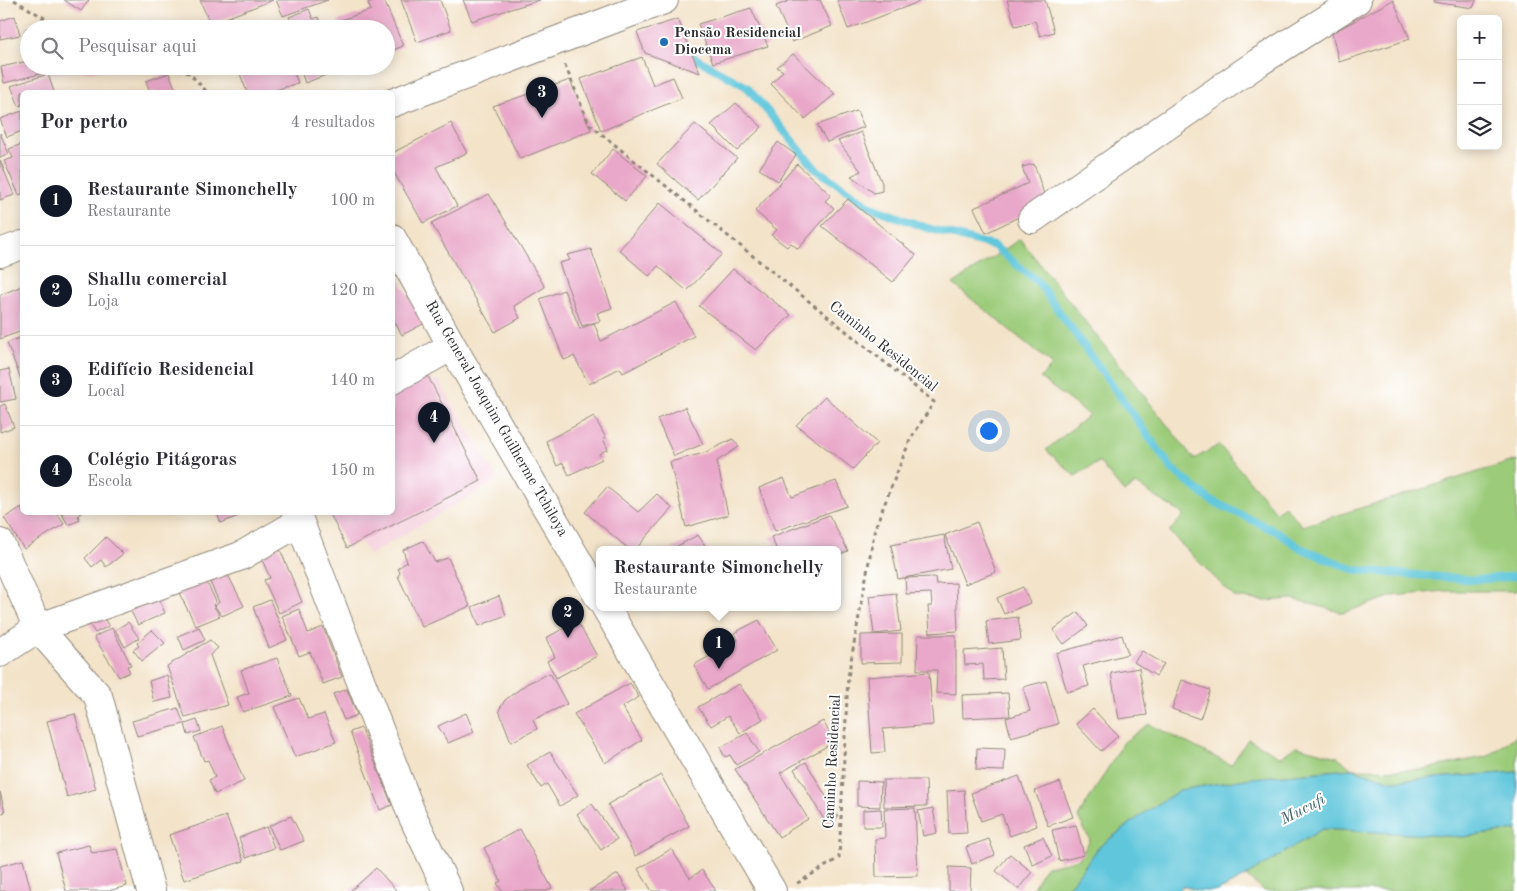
<!DOCTYPE html>
<html lang="pt">
<meta charset="utf-8">
<style>
body{margin:0;font-family:"Old Standard TT",serif;background:#f7f7f7;color:#2b2b33}
.controls{position:absolute;right:15px;top:15px;display:grid;overflow:hidden;border-radius:8px;box-shadow:0 2px 12px #0003}
.controls button{width:45px;height:45px;display:grid;place-items:center;padding:0;border:0;border-bottom:1px solid #e1e1e2;background:#fff;color:#2b2b33;font:25px sans-serif}
.you{position:absolute;left:988px;top:430px;width:18px;height:18px;margin:-12px;border:4px solid #fff;border-radius:50%;background:#1a73e8;box-shadow:0 0 0 8px #1a73e833}
.badge{display:grid;place-items:center;width:32px;height:32px;border-radius:50%;background:#111827;color:#fff;font-size:16px;font-weight:700}
.pin{position:absolute;translate:-50% -41px;filter:drop-shadow(0 1px 2px #0008)}
.pin::after{content:'';position:absolute;top:26px;width:18px;height:15px;background:inherit;clip-path:polygon(0 0,100% 0,50% 100%)}
.popup{position:absolute;left:596px;top:546px;width:245px;height:65px;box-sizing:border-box;display:grid;place-content:center;border-radius:8px;background:#fff;filter:drop-shadow(0 1px 4px #0005);font-size:16px;white-space:nowrap;color:#7c7c81}
.popup b{font-size:19px;color:#2b2b33}
.popup::after{content:'';position:absolute;left:50%;top:100%;margin-left:-10px;border:10px solid transparent;border-top-color:#fff}
.list{margin:0;padding:0;list-style:none}
h2{display:flex;justify-content:space-between;align-items:center;height:65px;margin:0;padding:0 20px;font-size:21px}
h2 small{font-size:16px;font-weight:400;color:#7c7c81}
.list li{display:grid;grid-template-columns:32px 1fr auto;gap:15px;align-items:center;box-sizing:border-box;height:90px;padding:0 20px;border-top:1px solid #e1e1e2}
.list b{display:block;font-size:19px;white-space:nowrap}
.list p{margin:0;font-size:16px;white-space:nowrap;color:#7c7c81}
.list em{font-size:16px;font-style:normal;color:#7c7c81}
.icon{flex:none;width:28px;height:28px;fill:none;stroke:currentColor;stroke-width:2;stroke-linecap:round;stroke-linejoin:round}
.map{position:relative;flex:none;width:1517px;height:891px;overflow:hidden}
.search{position:absolute;background:#fff;box-shadow:0 2px 12px #0003;left:20px;top:20px;width:375px;height:55px;display:flex;align-items:center;gap:12px;box-sizing:border-box;padding:0 18px;border-radius:28px;color:#7c7c81;font-size:19px}
.panel{position:absolute;background:#fff;box-shadow:0 2px 12px #0003;left:20px;top:90px;width:375px;height:425px;border-radius:8px}
.map>svg:first-child{display:block}
.built{fill:#f4cfdc}
.green{fill:#9ccc7a;stroke:#647c52}
.water{fill:#5fc6db;stroke:#457883}
.lines{fill:none;stroke-linecap:round;stroke-linejoin:round}
.stream{stroke:#5fc6db;stroke-width:8}
.building{fill:#e9a8c9}
.minor-casing{stroke:#8f877a;stroke-width:30}
.path{stroke:#8f877a;stroke-width:3;stroke-dasharray:4 4;stroke-linecap:butt}
.minor{stroke:#fff;stroke-width:28}
.poi-dot{fill:#1f6fb2;stroke:#fff;stroke-width:2}
.labels{text-anchor:middle;dominant-baseline:central;stroke-width:4;stroke-linejoin:round;paint-order:stroke}
.poi-label{font-size:15px;font-weight:bold;fill:#2b2b2b;stroke:#fff;text-anchor:start}
.street-label{font-size:15px;fill:#2b2b2b;stroke:#fff}
.water-label{font-size:16px;font-style:italic;fill:#3d6169;stroke:#fff}
</style>
<div class="map">
<svg width="1517" height="891" viewBox="0 0 1517 891">
<rect width="100%" height="100%" fill="#fff"/>
<filter id="ink" filterUnits="userSpaceOnUse"><feTurbulence type="fractalNoise" baseFrequency=".02" numOctaves="2"/><feDisplacementMap in="SourceGraphic" scale="10" xChannelSelector="R" yChannelSelector="G"/><feConvolveMatrix kernelMatrix="1 2 1 2 8 2 1 2 1" color-interpolation-filters="sRGB"/></filter>
<filter id="wash" filterUnits="userSpaceOnUse"><feTurbulence type="fractalNoise" baseFrequency=".0096" numOctaves="4" result="noise"/><feDisplacementMap in="SourceGraphic" scale="20" xChannelSelector="R" yChannelSelector="G"/><feGaussianBlur stdDeviation="1.12" result="paint"/><feColorMatrix in="noise" values="0 0 0 0 0 0 0 0 0 0 0 0 0 0 0 0 0 1.4 0 .05"/><feComposite in="paint" operator="in"/></filter>
<g filter="url(#wash)">
<rect width="100%" height="100%" fill="#f3e3c9"/>
<path class="built" d="M438 379 498 480 369 555 345 513 392 512 393 406Z"/>
<path class="green" d="M1020 239 1194 459 1219 445 1276 512 1285 506 1302 526 1517 460V591H1445L1393 596 1343 613 1293 599 1264 601 1234 597 1169 532 1184 515 1136 484 1124 492 1099 462 1075 476 1046 450 1089 415 1040 378 1053 365 953 284Z
M1149 724 1231 765 1248 739 1281 757 1296 746 1338 757 1352 769 1419 770 1489 756 1517 735V772L1392 781 1352 769 1252 778 1180 790 1144 813 1099 847 1072 883 1062 891H1031L1045 867 1079 859 1090 840 1078 817 1124 742Z
M1322 829 1463 837 1517 830V891H1264L1246 876Z"/>
<path class="water" d="M1352 769 1392 781 1517 772V830L1463 837 1322 829 1246 876 1218 891H1198L1183 886 1178 891H1062L1072 883 1099 847 1144 813 1180 790 1252 778Z"/>
<g class="lines">
<path class="stream" d="M686 53 747 87 816 169 871 207 927 228 994 246 1038 282 1172 469 1210 500 1279 533 1300 548 1355 570 1476 580 1517 576"/>
</g>
<g id="blocks">
<path class="building" d="M64 0H89L81 11Z
M200 0H273L210 24Z
M276 0H328L283 16Z
M375 0H384L403 46 386 53V29H341L338 21 371 10 368 3Z
M401 0H440L451 30 417 42Z
M463 0H540L472 21Z
M791 0H820L832 26 792 42 776 6Z
M837 0H924L848 29Z
M1007 0H1045L1054 32 1040 36 1035 21 1015 26Z
M1393 0 1410 39 1339 62 1332 33Z
M1433 0H1476L1473 8 1433 2Z
M751 8 768 46 713 63 698 24Z
M309 9 313 19 318 17 323 29H285L284 26 292 24 289 17Z
M15 16 20 35 0 39V21Z
M678 19 700 73 645 53 637 32Z
M26 28H29V55H26Z
M793 54 835 94 805 119 771 84 783 71 777 67Z
M642 57 653 85 673 77 682 98 601 131 581 79Z
M29 61V66H46L47 72 4 83 1 67Z
M50 66H101L102 70 50 73Z
M237 66H291L298 83 270 92H247Z
M299 66H337L339 70 305 83Z
M169 73 177 92H150L146 81Z
M48 74 54 92H22V105L19 106 11 86Z
M570 80 591 130 520 159 493 106Z
M736 103 762 127 737 151 711 125Z
M22 111V131L7 137 0 119Z
M857 111 864 127 827 142 817 125Z
M451 123 467 153 436 167 457 206 423 223 392 169V153Z
M695 124 737 158 698 200 657 164Z
M861 132 882 183V191L874 193 851 176 861 171 838 141Z
M0 133 9 154 0 158Z
M778 142 796 155 778 181 759 169Z
M22 144V194L19 195 4 161 13 158 9 149Z
M613 149 647 176 625 201 592 174Z
M0 160 14 195 0 200Z
M797 164 831 195 825 201 834 208 798 249 791 243 787 247 771 235 777 230 755 211Z
M1034 164 1047 203 986 233 974 208 1028 183 1022 167Z
M489 194 545 287 514 306 520 318 495 332 431 223Z
M848 199 916 255 893 282 822 226Z
M660 203 722 254 687 291 658 266 649 276 619 250Z
M591 249 612 308 597 313 600 321 582 326 559 263 570 260 567 255Z
M733 269 791 315 756 350 699 306Z
M396 275 425 323 402 335 392 317V277Z
M22 286V331L0 339V295Z
M564 290 580 329 594 323 601 341 676 302 694 336 623 373 620 368 589 384 574 356 564 360 540 299Z
M22 337V382L7 343Z
M9 369 16 399 0 402V371Z
M428 376 481 481 347 548 329 512H392V394Z
M825 397 877 443 853 469 796 425Z
M5 404 14 427 0 432V406Z
M685 407 703 444 674 456 657 419Z
M594 416 606 438 603 439 608 449 599 454 602 459 569 475 563 463 557 466 546 441Z
M733 439 739 447 717 461 728 515 686 527 670 462 704 453Z
M784 478 792 497 836 481 847 506 775 531 759 488Z
M607 487 638 512 657 494 672 508 635 550H630L585 512Z
M22 507V512H56L64 524 24 549 4 518Z
M61 512H82L78 515 80 520 68 525Z
M216 512H241V515L221 523Z
M829 515 848 551 838 555V550H777L771 537Z
M977 522 996 572 965 584 945 535Z
M698 535 708 550H670Z
M944 535 951 569 898 579 891 545Z
M106 537 123 554 106 567 101 560 92 567 85 558Z
M423 541 435 562 448 558 470 606 422 627 398 576 400 573 398 568 407 562 403 550Z
M279 547 302 602 279 613 264 580 270 578 260 555Z
M226 571 244 606 222 616 215 606 219 602 208 578Z
M935 577 936 584 956 583 958 631 930 633 928 606H932L931 593 906 594 905 578Z
M206 581 216 601 213 605 220 616 196 626 176 587Z
M1023 587 1030 603 1004 614 997 598Z
M155 590 165 613 138 625 126 602Z
M896 593 901 631 874 634 869 596Z
M499 596 506 615 479 626 472 607Z
M270 600 287 640 269 648 253 607Z
M299 609 308 633 323 627 342 677 323 684 310 652 299 656 282 616Z
M1078 612 1088 626 1064 644 1053 630Z
M100 613 109 626 95 633 87 620Z
M1018 617 1021 640 989 644 986 621Z
M759 620 777 650 708 689 694 665 738 640 734 633Z
M577 621 597 656 556 678 547 661 555 657 546 638Z
M128 622 139 638 125 647 115 630Z
M199 627 205 640 184 650 178 636Z
M112 628 131 665 127 666 130 672 119 677 94 637Z
M152 630 165 643 142 661 133 650 139 646 137 643Z
M902 634V662L861 663V635Z
M918 635H956V694L936 693 937 670H917Z
M1122 635 1128 654 1083 666 1089 686 1067 692 1056 653Z
M210 640 218 648 210 655 228 705 185 717 167 666Z
M1002 648 1004 679 984 680 983 664 965 665 964 651Z
M1142 651 1164 664 1156 676 1134 662Z
M277 658 292 696 243 712 237 697 249 693 241 670Z
M1139 668 1147 715 1119 719 1111 673Z
M929 672 933 725 883 729 885 752 872 753 867 677Z
M550 673 567 704 533 720 537 729 511 742 499 710 505 700 528 683Z
M167 675 172 698 154 702 149 681Z
M1182 680 1210 690 1200 719 1172 709Z
M1046 681 1058 724 1011 737 1006 718 1030 711 1023 687Z
M630 683 639 697 622 707 642 740 605 763 574 714Z
M739 684 763 719 740 733 728 716 711 726 698 707Z
M347 689 357 715 344 720 333 694Z
M1008 693 1010 716 963 718 962 695Z
M299 698 308 719 324 714 336 742 295 757 274 707Z
M178 708 184 724 137 736 132 721Z
M1093 709 1118 736 1101 751 1076 724Z
M466 713 474 732 448 743 438 726Z
M75 714 96 789 67 797 47 721Z
M197 720 201 731 188 735 185 724Z
M823 721 834 742 780 773 808 819 779 837 735 769Z
M222 726 244 781 215 794 209 780 215 777 208 760 204 761 194 737Z
M361 728 392 805 380 810 350 732Z
M747 733 759 752 736 765 730 755 725 757 720 748Z
M977 748 1005 749 1004 771 976 770Z
M550 752 578 795 560 806 547 784 541 788 527 765Z
M806 762 838 817 826 823 794 769Z
M661 775 689 826 635 856 608 804Z
M1019 776 1037 826 1010 836 1002 814 981 821 971 793Z
M883 780H926L927 806 884 807Z
M857 781 881 782 880 807 857 806Z
M1060 782 1073 817 1048 826 1035 791Z
M964 790 967 833 949 834 947 791Z
M0 792 5 812 0 814Z
M592 804 617 839 601 850 577 814Z
M915 808 918 876 876 877 875 839 885 838 884 809Z
M933 808 937 833 923 836 918 811Z
M881 809 882 827H863V810Z
M226 816 244 861 184 880 169 835Z
M291 816 304 841 280 850 269 826Z
M1076 825 1084 855 1059 861 1052 830Z
M266 827 274 848 246 858 239 838Z
M520 829 552 888 546 891H502L497 883 501 881 484 848Z
M1043 837 1052 856 1033 865 1024 845Z
M989 839 995 855 972 864 966 847Z
M89 845 92 853 117 849 127 886 108 891H66L56 853Z
M671 849 690 878 702 870 716 891H652L638 869Z
M1010 854 1032 872 1018 889 996 871Z
M23 860 31 891H0V866Z
M949 867 971 868 970 891H949Z
M376 868 397 891H350L363 880Z
M618 874 628 891H589Z"/>
</g>
</g>
<g filter="url(#ink)">
<use href="#blocks" fill-opacity="0" stroke="#8f877a" stroke-width="1"/>
<g class="lines">
<defs>
<path id="minor" d="M392 103 664 0
M1032 219 1259 62 1357 0
M392 238 452 346 600 599
M0 253 22 245
M392 380 452 346
M296 512 412 815 448 891
M0 543 38 628 98 696 151 891
M606 608 772 891
M0 653 38 628 241 556 300 522"/>
</defs>
<use href="#minor" class="minor-casing"/>
<path class="path" d="M14 0 56 25 66 29
M565 65 589 124 934 402 910 440 875 528 848 677 839 858 796 884
M171 66 189 73 207 92"/>
<use href="#minor" class="minor"/>
</g>
</g>
<circle class="poi-dot" cx="664" cy="42" r="5"/>
<g class="labels">
<g class="poi-label">
<text x="674" y="33">Pensão Residencial<tspan x="674" dy="17">Diocema</tspan></text>
</g>
<g class="street-label">
<text transform="translate(883 347) rotate(39)">Caminho Residencial</text>
<text transform="translate(496 419) rotate(60)">Rua General Joaquim Guilherme Tchiloya</text>
<text transform="translate(833 762) rotate(-87)">Caminho Residencial</text>
</g>
<g class="water-label">
<text transform="translate(1303 810) rotate(-28)">Mucufi</text>
</g>
</g>
</svg>
<div class="controls">
<button>+</button>
<button>−</button>
<button><svg class="icon" aria-label="layers" viewBox="0 0 24 24"><path d="M12 4l9 5-9 5-9-5zM3 14l9 5 9-5"/></svg></button>
</div>
<div class="you"></div>
<div class="pin badge" style="left:719px;top:669px">1</div>
<div class="popup"><b>Restaurante Simonchelly</b>Restaurante</div>
<div class="pin badge" style="left:568px;top:638px">2</div>
<div class="pin badge" style="left:542px;top:118px">3</div>
<div class="pin badge" style="left:434px;top:443px">4</div>
<div class="search"><svg class="icon" aria-label="search" viewBox="0 0 24 24"><circle cx="10" cy="10" r="6"/><path d="M15 15l6 6"/></svg>Pesquisar aqui</div>
<section class="panel">
<h2>Por perto<small>4 resultados</small></h2>
<ul class="list">
<li><span class="badge">1</span><div><b>Restaurante Simonchelly</b><p>Restaurante</p></div><em>100 m</em></li>
<li><span class="badge">2</span><div><b>Shallu comercial</b><p>Loja</p></div><em>120 m</em></li>
<li><span class="badge">3</span><div><b>Edifício Residencial</b><p>Local</p></div><em>140 m</em></li>
<li><span class="badge">4</span><div><b>Colégio Pitágoras</b><p>Escola</p></div><em>150 m</em></li>
</ul>
</section>
</div>
